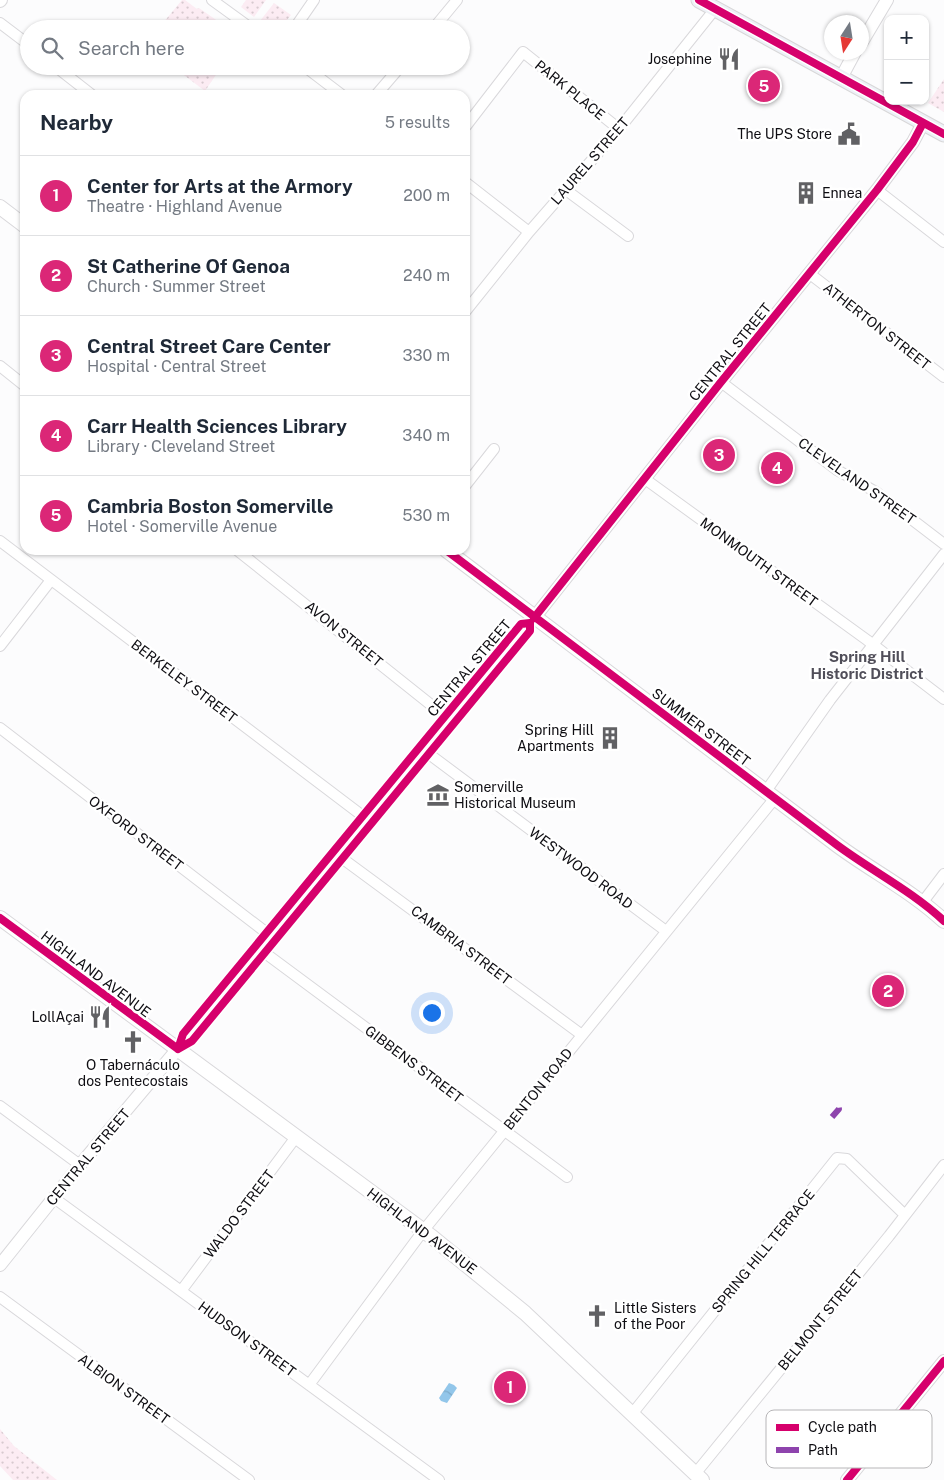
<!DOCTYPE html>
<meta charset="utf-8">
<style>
body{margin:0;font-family:"Public Sans",sans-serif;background:#f6f6f7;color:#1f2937}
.controls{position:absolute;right:15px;top:15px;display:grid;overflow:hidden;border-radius:10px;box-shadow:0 1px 4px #0004}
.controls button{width:45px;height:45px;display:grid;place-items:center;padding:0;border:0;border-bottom:1px solid #e0e1e3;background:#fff;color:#1f2937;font:25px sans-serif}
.compass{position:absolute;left:824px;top:15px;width:45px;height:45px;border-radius:50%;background:#fff;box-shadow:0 1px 4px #0004;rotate:192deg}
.you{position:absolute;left:431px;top:1012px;width:18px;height:18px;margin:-12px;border:4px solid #fff;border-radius:50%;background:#1a73e8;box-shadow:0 0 0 8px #1a73e833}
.badge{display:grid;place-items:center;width:32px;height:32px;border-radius:50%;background:#db2777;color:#fff;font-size:16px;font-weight:700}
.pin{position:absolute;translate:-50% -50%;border:2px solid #fff;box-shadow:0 1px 5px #0006}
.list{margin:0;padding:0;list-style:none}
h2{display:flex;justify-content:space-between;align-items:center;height:65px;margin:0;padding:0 20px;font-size:21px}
h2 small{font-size:16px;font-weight:400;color:#747a83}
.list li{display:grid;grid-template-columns:32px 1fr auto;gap:15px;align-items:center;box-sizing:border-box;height:80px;padding:0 20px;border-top:1px solid #e0e1e3}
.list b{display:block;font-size:19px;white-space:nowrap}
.list p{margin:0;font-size:16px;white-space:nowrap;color:#747a83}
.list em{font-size:16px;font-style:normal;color:#747a83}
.icon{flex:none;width:28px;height:28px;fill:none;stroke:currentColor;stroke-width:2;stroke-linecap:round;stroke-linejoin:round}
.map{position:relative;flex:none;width:944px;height:1480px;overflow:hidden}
.search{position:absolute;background:#fff;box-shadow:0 1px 4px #0004;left:20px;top:20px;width:450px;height:55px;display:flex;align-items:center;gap:12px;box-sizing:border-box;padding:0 18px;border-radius:28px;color:#747a83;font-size:19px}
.panel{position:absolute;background:#fff;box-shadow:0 1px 4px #0004;left:20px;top:90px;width:450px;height:465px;border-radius:15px}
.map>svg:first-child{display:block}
.park{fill:url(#park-dots)}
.water{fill:url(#water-waves)}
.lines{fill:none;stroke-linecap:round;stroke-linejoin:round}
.minor-casing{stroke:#d9d8db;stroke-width:12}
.tertiary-casing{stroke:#d9d8db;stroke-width:14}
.secondary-casing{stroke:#d9d8db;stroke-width:16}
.primary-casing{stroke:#d8d7d8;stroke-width:17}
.minor{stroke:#fff;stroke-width:10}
.tertiary{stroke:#fff;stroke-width:12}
.secondary{stroke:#fff;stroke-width:14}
.primary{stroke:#eef1f7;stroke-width:15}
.quiet{stroke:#8e44ad;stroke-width:6;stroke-dasharray:12 6;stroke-linecap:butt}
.cycleway-casing{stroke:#fff;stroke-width:11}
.cycleway{stroke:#d6006c;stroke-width:8}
.labels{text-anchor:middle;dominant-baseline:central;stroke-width:5;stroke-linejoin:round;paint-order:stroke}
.poi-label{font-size:14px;fill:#0e0d12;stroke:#fff;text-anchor:end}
.street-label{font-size:14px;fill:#0e0d12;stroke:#fff}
.neighbourhood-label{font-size:15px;font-weight:bold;fill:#504e59;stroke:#fff}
.key{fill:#fff;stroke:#b7b6b8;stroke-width:1}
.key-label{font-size:14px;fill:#0e0d12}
</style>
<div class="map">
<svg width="944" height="1480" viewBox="0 0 944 1480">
<defs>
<pattern id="park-dots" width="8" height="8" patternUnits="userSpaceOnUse" patternTransform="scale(1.25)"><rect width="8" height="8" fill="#fcecf3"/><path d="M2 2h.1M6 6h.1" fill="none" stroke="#d7c9cf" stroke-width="1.8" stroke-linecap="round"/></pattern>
<pattern id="water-waves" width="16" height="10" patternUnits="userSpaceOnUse" patternTransform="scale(1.25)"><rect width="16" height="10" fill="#92c6ea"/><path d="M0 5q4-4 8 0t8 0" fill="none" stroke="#7da9c8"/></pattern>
</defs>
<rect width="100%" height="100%" fill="#fcfcfd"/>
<path class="park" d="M182 0H185L197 9 199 8 222 24V26L226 29H158Z
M246 0H266L254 17 241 7Z
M274 3 291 15 280 29H271L260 21Z
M172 66H222L205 91Z
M944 79V112L928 103Z
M0 1429 14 1446 57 1480H13L0 1466Z"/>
<path class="water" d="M449 1383 454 1385 457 1388 447 1403 441 1401 439 1398Z"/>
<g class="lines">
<defs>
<path id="minor" d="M212 0 252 29
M0 23 29 45
M294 29 314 0
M433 29 457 0
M55 66 92 95
M304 66 342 95
M376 95 401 66
M466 126 523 52 619 129
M465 182 529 232
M566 190 628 236
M877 190 944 242
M810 274 944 377
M465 312 529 232 619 129 715 9
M0 366 25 386
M721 382 837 470 876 492 944 544
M645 479 867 640 944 699
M465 486 494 449
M0 541 368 820
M237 550 450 720
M0 646 51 580
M0 728 272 937
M425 751 666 931
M766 791 830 700 944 554
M339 856 582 1035
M922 903 944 874
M261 950 567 1177
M0 1106 80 1165
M54 1198 439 1480
M181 1291 296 1137
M0 1297 249 1480
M309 1385 423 1231 775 798
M632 1414 837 1158 847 1159 905 1215
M695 1474 889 1236 944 1165"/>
<path id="tertiary" d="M0 1 1 0
M862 42 887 0
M841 78 855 52
M0 1265 80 1165 234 982 530 623 721 382 877 190 913 142 923 123
M847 1480 944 1361"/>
<path id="secondary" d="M0 207 25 226
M446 550 837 845C872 871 912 891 944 921
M0 918 432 1237 525 1313 702 1480"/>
<path id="primary" d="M699 0 944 134"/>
</defs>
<use href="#minor" class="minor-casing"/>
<use href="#tertiary" class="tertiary-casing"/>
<use href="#secondary" class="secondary-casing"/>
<use href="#primary" class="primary-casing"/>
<use href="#minor" class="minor"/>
<use href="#tertiary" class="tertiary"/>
<use href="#secondary" class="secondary"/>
<use href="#primary" class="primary"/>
<path class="quiet" d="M832 1117 839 1109 838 1103"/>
<defs>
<path id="cycleway" d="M699 0 944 134
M446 550 837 845C872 871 912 891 944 921
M534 618 721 382 877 190 913 142 923 123
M530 623V631L192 1041 178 1049 183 1034 521 624Z
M0 918 178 1049
M847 1480 944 1361"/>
</defs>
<use href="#cycleway" class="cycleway-casing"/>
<use href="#cycleway" class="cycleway"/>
</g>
<defs>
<symbol id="restaurant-bare" viewBox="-9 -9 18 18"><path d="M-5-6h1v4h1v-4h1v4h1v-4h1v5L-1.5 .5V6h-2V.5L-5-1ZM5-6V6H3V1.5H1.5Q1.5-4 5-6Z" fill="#616164" stroke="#fff" stroke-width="2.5" paint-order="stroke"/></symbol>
<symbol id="civic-bare" viewBox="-9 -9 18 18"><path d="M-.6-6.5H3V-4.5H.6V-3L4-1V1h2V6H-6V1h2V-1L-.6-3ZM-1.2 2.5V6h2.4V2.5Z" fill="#616164" stroke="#fff" stroke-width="2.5" paint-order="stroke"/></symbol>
<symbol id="building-bare" viewBox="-9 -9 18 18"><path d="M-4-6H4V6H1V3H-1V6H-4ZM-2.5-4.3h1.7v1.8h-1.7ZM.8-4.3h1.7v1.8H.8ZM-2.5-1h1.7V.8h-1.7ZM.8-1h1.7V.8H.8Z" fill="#616164" stroke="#fff" stroke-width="2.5" paint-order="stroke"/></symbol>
<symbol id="museum-bare" viewBox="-9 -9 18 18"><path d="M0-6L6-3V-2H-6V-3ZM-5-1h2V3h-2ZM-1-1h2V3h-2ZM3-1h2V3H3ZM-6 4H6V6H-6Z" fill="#616164" stroke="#fff" stroke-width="2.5" paint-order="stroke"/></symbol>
<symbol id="church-bare" viewBox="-9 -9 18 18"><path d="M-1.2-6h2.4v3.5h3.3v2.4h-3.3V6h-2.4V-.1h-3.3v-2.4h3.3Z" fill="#616164" stroke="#fff" stroke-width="2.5" paint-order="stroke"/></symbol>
</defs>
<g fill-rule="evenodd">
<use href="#restaurant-bare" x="713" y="43" width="32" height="32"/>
<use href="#civic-bare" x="833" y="118" width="32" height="32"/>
<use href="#building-bare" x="790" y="177" width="32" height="32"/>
<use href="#building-bare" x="594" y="722" width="32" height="32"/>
<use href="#museum-bare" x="422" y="779" width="32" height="32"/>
<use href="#restaurant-bare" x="84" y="1001" width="32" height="32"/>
<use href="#church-bare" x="117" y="1026" width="32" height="32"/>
<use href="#church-bare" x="581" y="1300" width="32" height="32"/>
</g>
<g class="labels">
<g class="poi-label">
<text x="712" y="59">Josephine</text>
<text x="832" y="134">The UPS Store</text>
<text x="822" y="193" text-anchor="start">Ennea</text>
<text x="594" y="730">Spring Hill<tspan x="594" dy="16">Apartments</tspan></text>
<text x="454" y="787" text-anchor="start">Somerville<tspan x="454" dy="16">Historical Museum</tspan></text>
<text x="84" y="1017">LollAçai</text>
<text x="133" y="1065" text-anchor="middle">O Tabernáculo<tspan x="133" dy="16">dos Pentecostais</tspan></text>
<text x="614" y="1308" text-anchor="start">Little Sisters<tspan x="614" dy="16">of the Poor</tspan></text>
</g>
<g class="street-label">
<text transform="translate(570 90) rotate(39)">PARK PLACE</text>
<text transform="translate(590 161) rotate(-49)">LAUREL STREET</text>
<text transform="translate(877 326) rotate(38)">ATHERTON STREET</text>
<text transform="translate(730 352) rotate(-51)">CENTRAL STREET</text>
<text transform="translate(857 481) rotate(35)">CLEVELAND STREET</text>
<text transform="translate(759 562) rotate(36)">MONMOUTH STREET</text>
<text transform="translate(344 634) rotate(39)">AVON STREET</text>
<text transform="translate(469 668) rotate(-50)">CENTRAL STREET</text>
<text transform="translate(184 681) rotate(37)">BERKELEY STREET</text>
<text transform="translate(701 727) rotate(37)">SUMMER STREET</text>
<text transform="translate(136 833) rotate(37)">OXFORD STREET</text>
<text transform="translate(581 868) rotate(37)">WESTWOOD ROAD</text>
<text transform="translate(461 945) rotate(37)">CAMBRIA STREET</text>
<text transform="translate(96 974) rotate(37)">HIGHLAND AVENUE</text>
<text transform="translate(414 1064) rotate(37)">GIBBENS STREET</text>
<text transform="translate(538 1089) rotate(-51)">BENTON ROAD</text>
<text transform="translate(88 1157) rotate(-50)">CENTRAL STREET</text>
<text transform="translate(239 1214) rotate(-53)">WALDO STREET</text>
<text transform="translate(422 1231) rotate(37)">HIGHLAND AVENUE</text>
<text transform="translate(763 1251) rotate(-51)">SPRING HILL TERRACE</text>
<text transform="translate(820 1320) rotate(-51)">BELMONT STREET</text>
<text transform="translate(247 1339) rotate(36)">HUDSON STREET</text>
<text transform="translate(124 1389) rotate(36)">ALBION STREET</text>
</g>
<g class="neighbourhood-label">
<text x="867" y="656">Spring Hill<tspan x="867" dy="17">Historic District</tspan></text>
</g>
</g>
<rect x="766" y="1410" width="166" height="58" rx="8" class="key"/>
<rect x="776" y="1424" width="23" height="7" fill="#d6006c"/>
<rect x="776" y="1447" width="23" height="6" fill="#8e44ad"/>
<g class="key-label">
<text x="808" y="1432">Cycle path</text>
<text x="808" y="1455">Path</text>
</g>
</svg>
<div class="controls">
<button>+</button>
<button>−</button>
</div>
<svg class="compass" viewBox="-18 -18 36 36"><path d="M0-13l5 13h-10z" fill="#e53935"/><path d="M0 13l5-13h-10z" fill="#747a83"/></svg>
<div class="you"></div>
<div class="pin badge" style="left:510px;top:1387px">1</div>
<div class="pin badge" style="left:888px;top:991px">2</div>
<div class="pin badge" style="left:719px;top:455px">3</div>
<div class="pin badge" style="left:777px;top:468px">4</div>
<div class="pin badge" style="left:764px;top:86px">5</div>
<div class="search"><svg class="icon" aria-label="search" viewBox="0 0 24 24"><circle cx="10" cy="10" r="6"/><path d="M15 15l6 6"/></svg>Search here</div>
<section class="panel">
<h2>Nearby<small>5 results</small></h2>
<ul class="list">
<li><span class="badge">1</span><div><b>Center for Arts at the Armory</b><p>Theatre · Highland Avenue</p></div><em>200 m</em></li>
<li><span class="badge">2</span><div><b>St Catherine Of Genoa</b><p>Church · Summer Street</p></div><em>240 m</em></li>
<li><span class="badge">3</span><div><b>Central Street Care Center</b><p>Hospital · Central Street</p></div><em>330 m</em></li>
<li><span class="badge">4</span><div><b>Carr Health Sciences Library</b><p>Library · Cleveland Street</p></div><em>340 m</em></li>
<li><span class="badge">5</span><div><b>Cambria Boston Somerville</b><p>Hotel · Somerville Avenue</p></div><em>530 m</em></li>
</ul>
</section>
</div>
